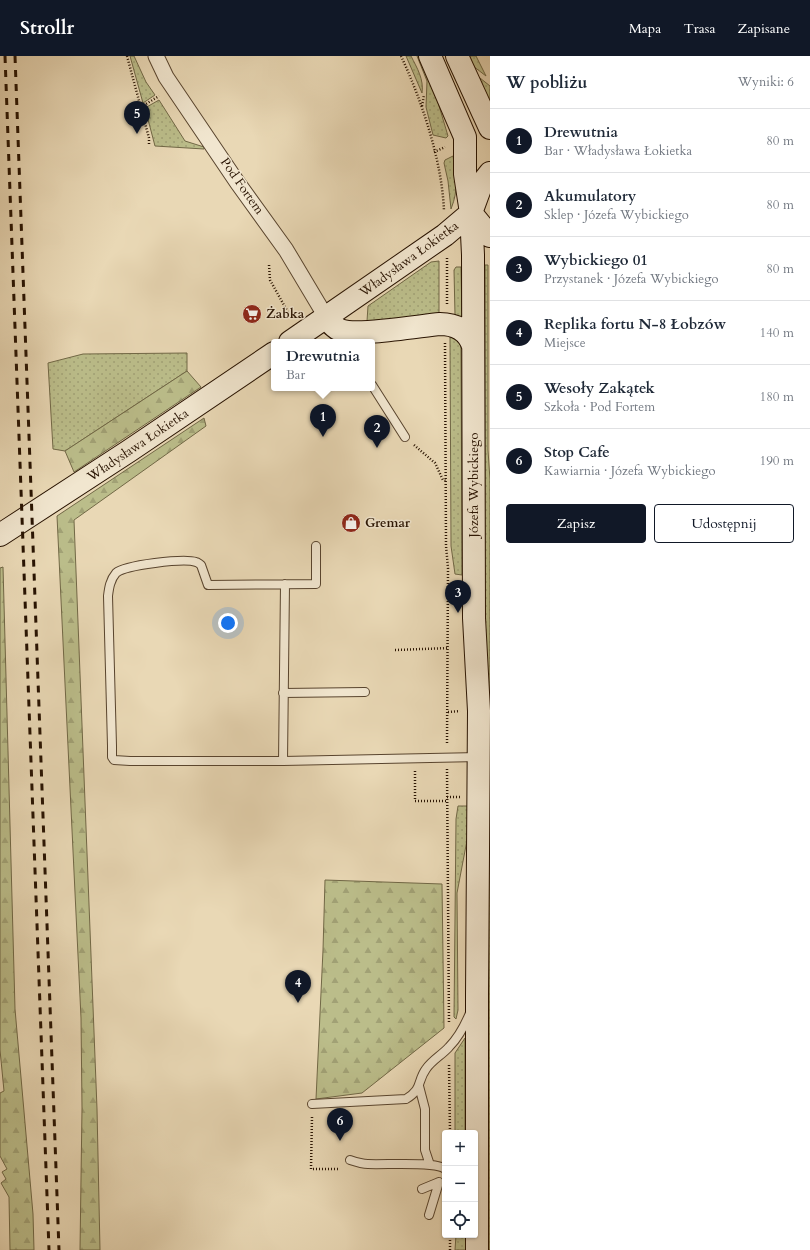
<!DOCTYPE html>
<html lang="pl">
<meta charset="utf-8">
<style>
body{margin:0;font-family:Cardo,serif;background:#f2f2f3;color:#1f2937}
.controls{position:absolute;right:12px;bottom:12px;display:grid;overflow:hidden;border-radius:4px;box-shadow:0 1px 3px #0004}
.controls button{width:36px;height:36px;display:grid;place-items:center;padding:0;border:0;border-bottom:1px solid #e0e1e3;background:#fff;color:#1f2937;font:20px sans-serif}
.you{position:absolute;left:228px;top:567px;width:14px;height:14px;margin:-10px;border:3px solid #fff;border-radius:50%;background:#1a73e8;box-shadow:0 0 0 6px #1a73e833}
.badge{display:grid;place-items:center;width:26px;height:26px;border-radius:50%;background:#111827;color:#fff;font-size:13px;font-weight:700}
.pin{position:absolute;translate:-50% -33px;filter:drop-shadow(0 1px 2px #0008)}
.pin::after{content:'';position:absolute;top:21px;width:14px;height:12px;background:inherit;clip-path:polygon(0 0,100% 0,50% 100%)}
.popup{position:absolute;left:271px;top:283px;width:104px;height:52px;box-sizing:border-box;display:grid;place-content:center;border-radius:4px;background:#fff;filter:drop-shadow(0 1px 3px #0005);font-size:13px;white-space:nowrap;color:#747a83}
.popup b{font-size:15px;color:#1f2937}
.popup::after{content:'';position:absolute;left:50%;top:100%;margin-left:-8px;border:8px solid transparent;border-top-color:#fff}
.list{margin:0;padding:0;list-style:none}
h2{display:flex;justify-content:space-between;align-items:center;height:52px;margin:0;padding:0 16px;font-size:17px}
h2 small{font-size:13px;font-weight:400;color:#747a83}
.list li{display:grid;grid-template-columns:26px 1fr auto;gap:12px;align-items:center;box-sizing:border-box;height:64px;padding:0 16px;border-top:1px solid #e0e1e3}
.list b{display:block;font-size:15px;white-space:nowrap}
.list p{margin:0;font-size:13px;white-space:nowrap;color:#747a83}
.list em{font-size:13px;font-style:normal;color:#747a83}
.actions{display:flex;gap:8px;padding:12px 16px}
.actions a{flex:1;padding:9px 0;border:1px solid #111827;border-radius:4px;text-align:center;font-size:14px;color:#111827}
.actions .main{background:#111827;color:#fff}
.icon{flex:none;width:22px;height:22px;fill:none;stroke:currentColor;stroke-width:2;stroke-linecap:round;stroke-linejoin:round}
.map{position:relative;flex:none;width:490px;height:1194px;overflow:hidden}
header{display:flex;align-items:center;gap:24px;box-sizing:border-box;height:56px;padding:0 20px;background:#111827;color:#fff}
header strong{font-size:19px}
nav{display:flex;gap:22px;margin-inline-start:auto;font-size:14px}
main{display:flex}
aside{flex:1;background:#fff}
.map>svg:first-child{display:block}
.grass{fill:url(#grass-dots);stroke:#716846}
.forest{fill:url(#forest-firs);stroke:#716846}
.lines{fill:none;stroke-linecap:round;stroke-linejoin:round}
.lane-casing{stroke:#58442e;stroke-width:10}
.street-casing{stroke:#58442e;stroke-width:17}
.secondary-casing{stroke:#271201;stroke-width:24}
.path{stroke:#271201;stroke-width:2.5;stroke-dasharray:1 2;stroke-linecap:butt}
.lane{stroke:#f1e6cf;stroke-width:8}
.street{stroke:#f1e6cf;stroke-width:15}
.secondary{stroke:#f1e6cf;stroke-width:22}
.rail{stroke:#271201;stroke-width:3;stroke-dasharray:7 7;stroke-linecap:butt}
.labels{text-anchor:middle;dominant-baseline:central;stroke-width:3;stroke-linejoin:round;paint-order:stroke}
.street-label{font-size:13px;fill:#271201;stroke:#f1e6cf}
.poi-label{font-size:13px;font-weight:bold;fill:#271201;stroke:#f1e6cf;text-anchor:start}
</style>
<header>
<strong>Strollr</strong>
<nav><a>Mapa</a><a>Trasa</a><a>Zapisane</a></nav>
</header>
<main>
<div class="map">
<svg width="490" height="1194" viewBox="0 0 490 1194">
<defs>
<pattern id="grass-dots" width="8" height="8" patternUnits="userSpaceOnUse"><rect width="8" height="8" fill="#bbbd8a"/><path d="M2 2h.1M6 6h.1" fill="none" stroke="#a1a175" stroke-width="1.8" stroke-linecap="round"/></pattern>
<pattern id="forest-firs" width="22" height="20" patternUnits="userSpaceOnUse"><rect width="22" height="20" fill="#bbbd8a"/><path d="M5 1l3.5 6h-7zM16 11l3.5 6h-7z" fill="#a1a175"/></pattern>
</defs>
<rect width="100%" height="100%" fill="#e9d8b5"/>
<filter id="stains"><feTurbulence type="fractalNoise" baseFrequency=".005" numOctaves="4"/><feColorMatrix values="0 0 0 0 .2 0 0 0 0 .09 0 0 0 0 .02 0 0 0 .5 -.17"/></filter>
<radialGradient id="worn" r=".72"><stop offset=".6" stop-color="#630" stop-opacity="0"/><stop offset="1" stop-color="#630" stop-opacity=".3"/></radialGradient>
<path class="grass" d="M130 0H134L146 26 155 39 143 47Z
M406 0H411C417 12 424 23 422 37Z
M417 0H419L434 33 448 80 446 82 433 79 426 51 427 25Z
M465 0H476L486 20 473 10Z
M475 18 490 30V52Z
M159 44 185 85 204 91V93L155 90 145 52Z
M453 100C456 120 459 133 451 153L448 125 444 107 445 104Z
M439 205V259L367 265 368 250 431 206Z
M485 209H488V394L490 424V645H485Z
M456 211H461L462 263 455 259 454 214Z
M450 279 457 283 461 290 462 519 455 518 451 490Z
M187 297V315L65 395 53 393 48 307 83 298Z
M458 750H470L468 779 457 837 458 954 456 963 454 961 456 763Z
M485 751H490V1194H487Z
M465 982V1077H455V997Z
M456 1179H466V1194H455Z"/>
<path class="forest" d="M187 315 201 331 74 416 65 395Z
M204 362 206 370 74 464 97 1053 100 1194H80L82 1052 81 962 57 460Z
M3 511 15 953 33 1158 34 1194H10L9 1141 1 1127 6 1123 2 1116 7 1113 0 1100V1037L4 1035 0 994V512Z
M325 824 442 828 444 972 362 1037 316 1043 323 894Z"/>
<g class="lines">
<defs>
<path id="lane" d="M372 329 405 381
M316 490V528L208 529 201 509C199 508 198 506 196 506 184 502 125 509 116 517 110 524 109 532 108 540L112 690V701L114 704 130 705H283L479 701
M283 637 365 636
M283 705 285 528
M419 1030 425 1053V1094L430 1109
M312 1048 406 1043C423 1033 417 1025 426 1013 432 1004 442 999 449 991 459 981 465 969 470 957
M350 1104C356 1106 362 1108 368 1108 384 1109 436 1105 445 1113
M422 1133 439 1126
M429 1159 439 1126"/>
<path id="street" d="M156 0 166 21 237 126 286 194 326 261"/>
<path id="secondary" d="M430 0 465 81V118L471 157 473 199 474 562 479 655 477 939V1194
M457 0 490 72
M471 157 490 180
M326 261C330 266 334 272 340 274 356 281 419 270 440 268 455 268 468 274 473 290
M290 286 445 179 471 157 482 127 490 117
M0 479 129 395 274 297"/>
</defs>
<use href="#lane" class="lane-casing"/>
<use href="#street" class="street-casing"/>
<use href="#secondary" class="secondary-casing"/>
<path class="path" d="M127 0 149 82V88
M401 0C422 45 442 105 444 155
M422 50 424 39
M141 51 159 40
M434 96 445 91
M447 202V249
M269 209 270 224 290 260
M445 287 446 490 448 512 447 688
M414 389 435 407 443 424 446 425
M395 594 449 592
M448 656 460 655
M447 713 449 968
M415 715V745H447
M447 741H460
M449 1009 450 1077
M312 1061 311 1113H340
M450 1194V1179"/>
<use href="#lane" class="lane"/>
<use href="#street" class="street"/>
<use href="#secondary" class="secondary"/>
<path class="rail" d="M5 0 49 1194
M15 0 59 1194"/>
</g>
<defs>
<symbol id="supermarket-disc" viewBox="-11 -11 22 22"><circle r="9.5" fill="#8f2418" stroke="#f1e6cf"/><path d="M-6-5.5h2.5l.6 2H6L4.5 2H-2.5L-4.4-4H-6ZM-1.5 3.2a1.3 1.3 0 1 0 .1 0ZM3 3.2a1.3 1.3 0 1 0 .1 0Z" fill="#fff"/></symbol>
<symbol id="shop-disc" viewBox="-11 -11 22 22"><circle r="9.5" fill="#8f2418" stroke="#f1e6cf"/><path d="M-5-2.5h2.3a2.7 3.5 0 0 1 5.4 0H5L5.5 6h-11ZM-1.5-2.5h3a1.5 2.3 0 0 0-3 0Z" fill="#fff"/></symbol>
</defs>
<g fill-rule="evenodd">
<use href="#supermarket-disc" x="241" y="247" width="22" height="22"/>
<use href="#shop-disc" x="340" y="456" width="22" height="22"/>
</g>
<g class="labels">
<g class="street-label">
<text transform="translate(242 130) rotate(55)">Pod Fortem</text>
<text transform="translate(409 203) rotate(-36)">Władysława Łokietka</text>
<text transform="translate(138 389) rotate(-34)">Władysława Łokietka</text>
<text transform="translate(474 429) rotate(-90)">Józefa Wybickiego</text>
</g>
<g class="poi-label">
<text x="266" y="258">Żabka</text>
<text x="365" y="467">Gremar</text>
</g>
</g>
<rect width="100%" height="100%" filter="url(#stains)"/>
<rect width="100%" height="100%" fill="url(#worn)"/>
</svg>
<div class="controls">
<button>+</button>
<button>−</button>
<button><svg class="icon" aria-label="locate" viewBox="0 0 24 24"><circle cx="12" cy="12" r="6"/><path d="M12 2v4M12 18v4M2 12h4M18 12h4"/></svg></button>
</div>
<div class="you"></div>
<div class="pin badge" style="left:323px;top:381px">1</div>
<div class="popup"><b>Drewutnia</b>Bar</div>
<div class="pin badge" style="left:377px;top:392px">2</div>
<div class="pin badge" style="left:458px;top:557px">3</div>
<div class="pin badge" style="left:298px;top:947px">4</div>
<div class="pin badge" style="left:137px;top:78px">5</div>
<div class="pin badge" style="left:340px;top:1085px">6</div>
</div>
<aside>
<h2>W pobliżu<small>Wyniki: 6</small></h2>
<ul class="list">
<li><span class="badge">1</span><div><b>Drewutnia</b><p>Bar · Władysława Łokietka</p></div><em>80 m</em></li>
<li><span class="badge">2</span><div><b>Akumulatory</b><p>Sklep · Józefa Wybickiego</p></div><em>80 m</em></li>
<li><span class="badge">3</span><div><b>Wybickiego 01</b><p>Przystanek · Józefa Wybickiego</p></div><em>80 m</em></li>
<li><span class="badge">4</span><div><b>Replika fortu N-8 Łobzów</b><p>Miejsce</p></div><em>140 m</em></li>
<li><span class="badge">5</span><div><b>Wesoły Zakątek</b><p>Szkoła · Pod Fortem</p></div><em>180 m</em></li>
<li><span class="badge">6</span><div><b>Stop Cafe</b><p>Kawiarnia · Józefa Wybickiego</p></div><em>190 m</em></li>
</ul>
<div class="actions"><a class="main">Zapisz</a><a>Udostępnij</a></div>
</aside>
</main>
